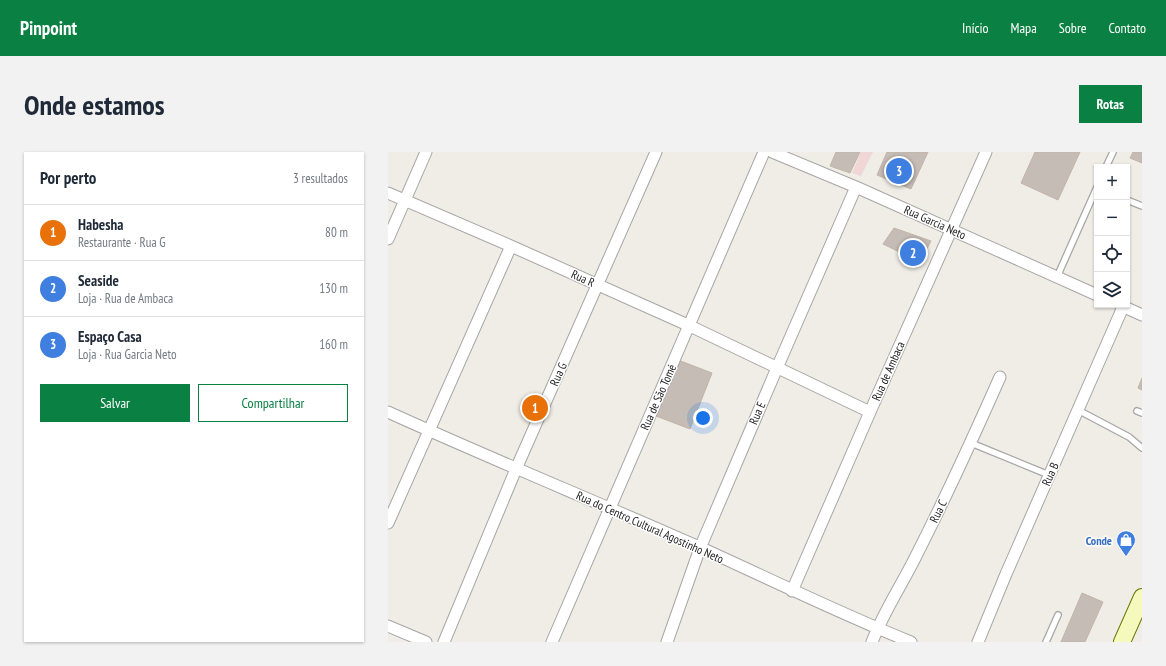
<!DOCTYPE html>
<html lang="pt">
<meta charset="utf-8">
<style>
body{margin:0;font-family:"PT Sans Narrow",sans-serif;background:#f2f2f3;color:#1f2937}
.controls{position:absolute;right:12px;top:12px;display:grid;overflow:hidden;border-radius:0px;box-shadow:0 1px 3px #0004}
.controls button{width:36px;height:36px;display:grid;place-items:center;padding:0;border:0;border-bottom:1px solid #e0e1e3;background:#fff;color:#1f2937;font:20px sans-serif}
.you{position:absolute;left:315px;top:266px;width:14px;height:14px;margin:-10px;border:3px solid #fff;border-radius:50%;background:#1a73e8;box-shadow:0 0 0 6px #1a73e833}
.badge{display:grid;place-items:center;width:26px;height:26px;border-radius:50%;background:#0b8043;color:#fff;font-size:13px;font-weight:700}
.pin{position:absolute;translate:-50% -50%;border:2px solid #fff;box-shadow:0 1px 4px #0006}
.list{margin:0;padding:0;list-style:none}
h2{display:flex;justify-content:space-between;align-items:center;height:52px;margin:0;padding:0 16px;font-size:17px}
h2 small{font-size:13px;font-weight:400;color:#747a83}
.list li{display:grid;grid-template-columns:26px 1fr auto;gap:12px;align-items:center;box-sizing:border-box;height:56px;padding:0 16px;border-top:1px solid #e0e1e3}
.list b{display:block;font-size:15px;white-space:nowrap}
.list p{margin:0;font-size:13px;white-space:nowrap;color:#747a83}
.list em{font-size:13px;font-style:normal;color:#747a83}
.actions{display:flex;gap:8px;padding:12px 16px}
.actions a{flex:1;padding:9px 0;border:1px solid #0b8043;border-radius:0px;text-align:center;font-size:14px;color:#0b8043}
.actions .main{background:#0b8043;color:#fff}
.icon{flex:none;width:22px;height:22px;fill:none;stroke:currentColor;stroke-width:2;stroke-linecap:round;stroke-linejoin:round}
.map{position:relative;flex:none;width:754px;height:490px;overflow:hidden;border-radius:0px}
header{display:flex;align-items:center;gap:24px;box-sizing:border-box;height:56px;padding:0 20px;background:#0b8043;color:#fff}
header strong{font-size:19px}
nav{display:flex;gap:22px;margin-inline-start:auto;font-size:14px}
.intro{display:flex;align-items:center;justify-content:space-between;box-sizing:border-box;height:96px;padding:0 24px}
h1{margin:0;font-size:28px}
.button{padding:10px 18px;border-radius:0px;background:#0b8043;color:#fff;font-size:14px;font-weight:700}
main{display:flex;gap:24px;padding:0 24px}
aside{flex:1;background:#fff;border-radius:0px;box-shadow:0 1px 3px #0004}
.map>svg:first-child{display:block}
.commercial{fill:#f0d7d6}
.building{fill:#c5bcb5;stroke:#c1b4a8}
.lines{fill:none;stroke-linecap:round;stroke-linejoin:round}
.service-casing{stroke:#a6a6a6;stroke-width:8}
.minor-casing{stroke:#a6a6a6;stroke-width:13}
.secondary-casing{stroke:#697607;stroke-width:18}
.service{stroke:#fff;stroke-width:5.5}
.minor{stroke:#fff;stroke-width:11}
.secondary{stroke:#f5f9bb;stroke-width:16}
.labels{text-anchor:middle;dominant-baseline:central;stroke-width:3;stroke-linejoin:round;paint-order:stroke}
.street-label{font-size:12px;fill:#1f1f1f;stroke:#fff}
.shop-label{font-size:12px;font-weight:bold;fill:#366cbe;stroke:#fff;text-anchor:end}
</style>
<header>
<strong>Pinpoint</strong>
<nav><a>Início</a><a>Mapa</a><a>Sobre</a><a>Contato</a></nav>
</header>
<div class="intro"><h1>Onde estamos</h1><a class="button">Rotas</a></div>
<main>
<aside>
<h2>Por perto<small>3 resultados</small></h2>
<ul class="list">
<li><span class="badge" style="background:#e8710a">1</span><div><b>Habesha</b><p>Restaurante · Rua G</p></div><em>80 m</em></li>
<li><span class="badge" style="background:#3f7fe0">2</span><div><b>Seaside</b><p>Loja · Rua de Ambaca</p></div><em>130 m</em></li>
<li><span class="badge" style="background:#3f7fe0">3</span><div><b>Espaço Casa</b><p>Loja · Rua Garcia Neto</p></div><em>160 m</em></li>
</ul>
<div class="actions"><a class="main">Salvar</a><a>Compartilhar</a></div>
</aside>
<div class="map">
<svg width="754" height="490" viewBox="0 0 754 490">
<rect width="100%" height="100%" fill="#f0ede6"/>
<path class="commercial" d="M473 0H485L473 24 464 21Z"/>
<path class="building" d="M448 0H472L462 21 442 14Z
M499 0H540L523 37 489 23Z
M647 0H692L670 48 633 31Z
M745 0H754V11L742 6Z
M506 76 543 89 532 110 495 92Z
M290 208 324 221 302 277 268 264Z
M754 226V238L750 236Z
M694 441 715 450 697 490H673Z"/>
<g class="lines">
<defs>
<path id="service" d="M718 15 725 0
M739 48 754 54
M669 125 709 35
M690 258 741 285 754 296
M749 259 754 261
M583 291 661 323
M658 490 670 463"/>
<path id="minor" d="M384 0 468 35 709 143
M0 41 123 94 302 174 482 260
M0 87 38 0
M732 153 754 163
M0 260C103 307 207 349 311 395 382 427 451 461 523 490
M0 371 123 94
M404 439 482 260 598 0
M0 474 38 490
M56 490 128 317 268 0
M164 490 376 0
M279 490 312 396 389 216 468 35
M484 490C495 461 513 434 527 406 557 347 585 286 612 225
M590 490 618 422 735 155"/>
<path id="secondary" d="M734 490 754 445"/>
</defs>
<use href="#service" class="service-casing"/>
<use href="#minor" class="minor-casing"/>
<use href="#secondary" class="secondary-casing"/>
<use href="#service" class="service"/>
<use href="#minor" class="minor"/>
<use href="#secondary" class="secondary"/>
</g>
<defs>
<symbol id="shop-pin" viewBox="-11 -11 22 30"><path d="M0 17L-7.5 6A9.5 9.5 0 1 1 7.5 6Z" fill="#3f7fe0" stroke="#fff"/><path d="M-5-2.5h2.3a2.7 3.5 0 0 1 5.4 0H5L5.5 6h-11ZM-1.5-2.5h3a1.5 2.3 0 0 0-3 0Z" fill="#fff"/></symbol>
</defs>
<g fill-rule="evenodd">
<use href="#shop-pin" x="727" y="377" width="22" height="30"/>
</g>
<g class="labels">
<g class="street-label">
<text transform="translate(547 70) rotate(24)">Rua Garcia Neto</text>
<text transform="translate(195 126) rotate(24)">Rua R</text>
<text transform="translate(500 219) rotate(-66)">Rua de Ambaca</text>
<text transform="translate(170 222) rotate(-66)">Rua G</text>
<text transform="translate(270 245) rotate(-66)">Rua de São Tomé</text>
<text transform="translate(369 261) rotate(-67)">Rua E</text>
<text transform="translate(662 322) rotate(-66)">Rua B</text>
<text transform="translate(550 359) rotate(-64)">Rua C</text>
<text transform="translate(262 375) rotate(24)">Rua do Centro Cultural Agostinho Neto</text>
</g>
<g class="shop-label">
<text x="724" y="388">Conde</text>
</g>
</g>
</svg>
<div class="controls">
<button>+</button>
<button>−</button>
<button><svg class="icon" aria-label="locate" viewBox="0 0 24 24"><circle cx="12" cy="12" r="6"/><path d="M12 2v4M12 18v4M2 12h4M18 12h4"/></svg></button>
<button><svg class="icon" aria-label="layers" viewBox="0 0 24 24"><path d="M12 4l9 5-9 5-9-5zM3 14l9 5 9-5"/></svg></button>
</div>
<div class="you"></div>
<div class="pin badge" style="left:147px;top:256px;background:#e8710a">1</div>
<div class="pin badge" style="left:525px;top:101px;background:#3f7fe0">2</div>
<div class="pin badge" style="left:511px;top:19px;background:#3f7fe0">3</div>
</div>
</main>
